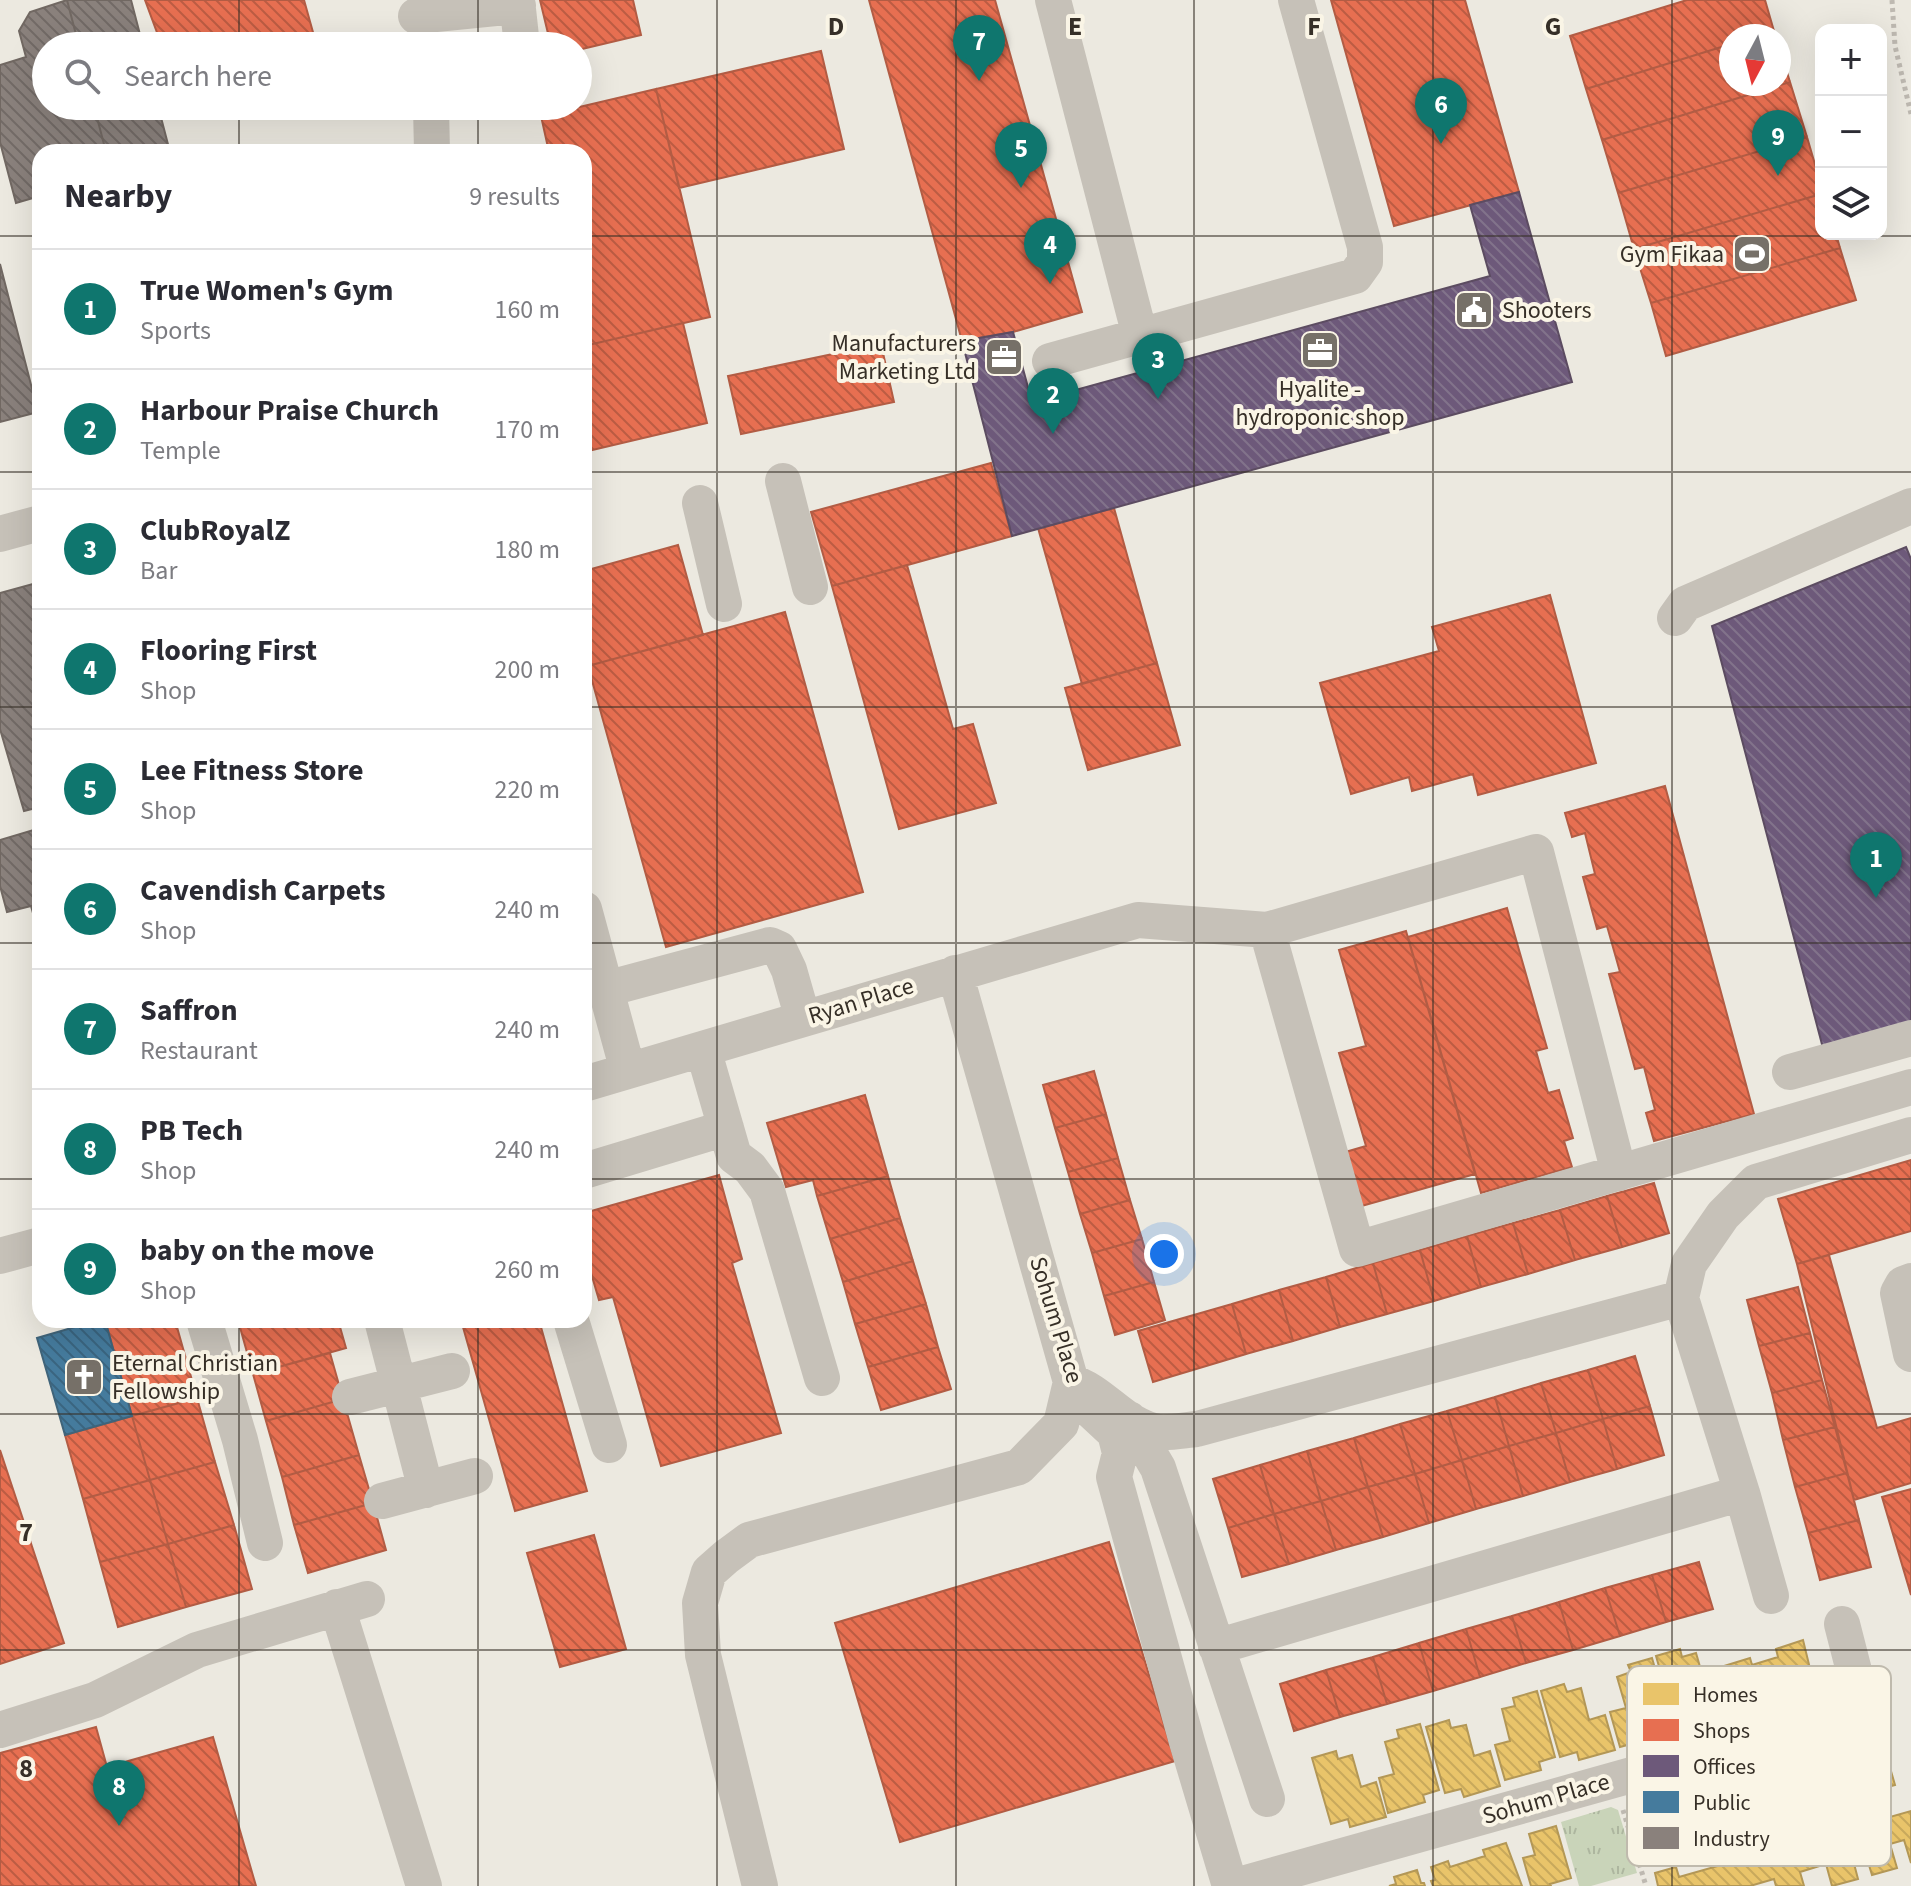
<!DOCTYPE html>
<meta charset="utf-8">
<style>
body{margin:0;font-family:"Source Sans 3",sans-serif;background:#f7f7f7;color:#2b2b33}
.controls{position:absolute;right:24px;top:24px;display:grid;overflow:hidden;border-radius:16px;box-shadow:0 8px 32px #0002}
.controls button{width:72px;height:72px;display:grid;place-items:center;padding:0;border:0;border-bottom:2px solid #e1e1e2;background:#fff;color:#2b2b33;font:40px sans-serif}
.compass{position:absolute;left:1719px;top:24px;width:72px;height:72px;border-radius:50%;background:#fff;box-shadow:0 8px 32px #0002;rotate:187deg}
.you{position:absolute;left:1164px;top:1254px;width:28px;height:28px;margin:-20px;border:6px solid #fff;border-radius:50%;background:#1a73e8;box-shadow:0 0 0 12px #1a73e833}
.badge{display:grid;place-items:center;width:52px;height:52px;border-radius:50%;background:#0f766e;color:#fff;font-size:26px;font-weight:700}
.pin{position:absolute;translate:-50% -66px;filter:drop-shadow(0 2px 4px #0008)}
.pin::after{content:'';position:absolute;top:42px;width:28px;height:24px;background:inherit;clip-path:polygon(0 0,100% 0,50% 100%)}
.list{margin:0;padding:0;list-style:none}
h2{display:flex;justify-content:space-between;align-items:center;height:104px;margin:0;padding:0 32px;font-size:34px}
h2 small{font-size:26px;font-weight:400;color:#7c7c81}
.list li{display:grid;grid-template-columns:52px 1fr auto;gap:24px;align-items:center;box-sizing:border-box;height:120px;padding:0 32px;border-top:2px solid #e1e1e2}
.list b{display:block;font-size:30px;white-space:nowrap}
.list p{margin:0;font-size:26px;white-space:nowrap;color:#7c7c81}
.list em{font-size:26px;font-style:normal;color:#7c7c81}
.icon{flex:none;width:44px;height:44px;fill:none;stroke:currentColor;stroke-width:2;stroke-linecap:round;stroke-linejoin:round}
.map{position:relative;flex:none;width:1911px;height:1886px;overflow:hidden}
.search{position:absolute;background:#fff;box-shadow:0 8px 32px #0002;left:32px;top:32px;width:560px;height:88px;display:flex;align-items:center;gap:20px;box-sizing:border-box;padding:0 28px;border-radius:44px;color:#7c7c81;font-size:30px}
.panel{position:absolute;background:#fff;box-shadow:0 8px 32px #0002;left:32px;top:144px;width:560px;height:1184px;border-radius:24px}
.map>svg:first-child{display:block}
.park{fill:url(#park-tufts)}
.homes{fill:url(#homes-back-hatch);stroke:#b39756;stroke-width:2}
.shops{fill:url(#shops-back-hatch);stroke:#b25c44;stroke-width:2}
.offices{fill:url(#offices-back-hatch);stroke:#5c4c61;stroke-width:2}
.public{fill:url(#public-back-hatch);stroke:#40647a;stroke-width:2}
.industry{fill:url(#industry-back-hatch);stroke:#716862;stroke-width:2}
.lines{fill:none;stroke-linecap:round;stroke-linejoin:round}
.path{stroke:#beb9b1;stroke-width:5;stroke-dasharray:4 4;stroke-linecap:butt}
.minor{stroke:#c6c1b8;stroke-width:36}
.grid{fill:none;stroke:#362f27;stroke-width:2;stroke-opacity:0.55}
.labels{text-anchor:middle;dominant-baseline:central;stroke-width:8;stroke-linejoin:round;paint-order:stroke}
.poi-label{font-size:24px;fill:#362f27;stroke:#faf5e6;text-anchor:end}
.street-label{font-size:24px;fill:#362f27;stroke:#faf5e6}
.key{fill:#faf5e6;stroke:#bfbaad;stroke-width:2}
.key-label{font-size:22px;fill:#362f27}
.grid-label{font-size:26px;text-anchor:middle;font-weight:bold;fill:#362f27;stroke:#faf5e6;stroke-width:8;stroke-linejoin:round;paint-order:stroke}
</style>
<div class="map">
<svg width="1911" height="1886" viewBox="0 0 1911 1886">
<defs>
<pattern id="park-tufts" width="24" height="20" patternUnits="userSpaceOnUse" patternTransform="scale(2)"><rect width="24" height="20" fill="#c9d4b9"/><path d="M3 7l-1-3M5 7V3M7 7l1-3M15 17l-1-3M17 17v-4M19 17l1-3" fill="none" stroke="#adb69f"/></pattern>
<pattern id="homes-back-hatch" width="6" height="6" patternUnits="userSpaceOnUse" patternTransform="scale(2)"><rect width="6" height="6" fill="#e9c46a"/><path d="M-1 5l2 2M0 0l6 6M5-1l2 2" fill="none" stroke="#c8a95c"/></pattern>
<pattern id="shops-back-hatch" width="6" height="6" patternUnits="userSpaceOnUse" patternTransform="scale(2)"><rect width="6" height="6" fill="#e76f51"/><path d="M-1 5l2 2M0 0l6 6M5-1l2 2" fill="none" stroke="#bc5c43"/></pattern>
<pattern id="offices-back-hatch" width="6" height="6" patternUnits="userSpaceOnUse" patternTransform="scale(2)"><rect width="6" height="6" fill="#6d597a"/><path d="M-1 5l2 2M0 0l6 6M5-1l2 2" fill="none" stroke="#82738b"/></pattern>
<pattern id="public-back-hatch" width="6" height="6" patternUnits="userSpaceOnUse" patternTransform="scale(2)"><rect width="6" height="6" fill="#457b9d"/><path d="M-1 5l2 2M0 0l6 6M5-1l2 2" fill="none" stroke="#3a6580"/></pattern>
<pattern id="industry-back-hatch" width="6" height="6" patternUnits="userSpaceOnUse" patternTransform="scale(2)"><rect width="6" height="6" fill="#8a817c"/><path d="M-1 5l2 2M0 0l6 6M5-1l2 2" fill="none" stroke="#726a66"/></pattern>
</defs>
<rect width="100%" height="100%" fill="#ece9e0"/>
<path class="park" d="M1611 1807 1618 1810 1637 1873 1591 1886H1579L1561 1822Z"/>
<path class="homes" d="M1803 1640 1815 1689 1792 1696 1790 1689 1755 1700 1757 1706 1739 1711 1735 1698 1732 1699 1721 1667 1750 1658 1752 1665 1778 1657 1776 1649Z
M1680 1649 1682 1657 1696 1653 1705 1684 1721 1680 1730 1715 1694 1725 1692 1718 1675 1722 1656 1656Z
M1652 1658 1671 1724 1654 1729 1657 1737 1620 1747 1610 1712 1626 1708 1617 1677 1631 1672 1628 1665Z
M1564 1684 1567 1692 1581 1688 1589 1720 1605 1715 1615 1750 1579 1760 1577 1752 1560 1757 1541 1691Z
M1537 1691 1555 1757 1539 1762 1541 1770 1505 1780 1495 1745 1510 1741 1502 1709 1515 1706 1513 1698Z
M1449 1720 1451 1728 1466 1725 1474 1756 1490 1751 1500 1786 1464 1797 1461 1789 1445 1793 1426 1727Z
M1420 1724 1439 1790 1423 1795 1425 1802 1388 1813 1379 1778 1394 1774 1385 1742 1399 1738 1397 1730Z
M1880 1733 1895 1785 1876 1790 1877 1795 1843 1804 1842 1800 1818 1807 1803 1753 1830 1746 1836 1769 1862 1762 1856 1740Z
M1336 1751 1338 1759 1352 1755 1361 1787 1376 1782 1386 1817 1350 1827 1348 1819 1331 1824 1312 1758Z
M1911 1811V1863L1904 1840 1890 1844 1897 1868 1872 1875 1865 1852 1852 1856 1858 1879 1832 1886 1826 1864 1800 1872 1804 1886H1776L1774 1879 1750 1886H1658L1655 1873 1676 1867 1679 1877Z
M1556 1826 1571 1878 1550 1884 1551 1886H1531L1523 1858 1535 1855 1529 1834Z
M1506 1843 1522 1886H1433L1431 1881 1435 1880 1431 1867 1448 1861 1450 1867 1485 1856 1483 1850Z
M1417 1870 1421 1883H1424L1425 1886H1389L1396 1884 1394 1877Z"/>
<path class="shops" d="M145 0H304L316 43 301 46H162Z
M540 0H633L641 35 578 50V46H551Z
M869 0H995L1082 312 1013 332 962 341Z
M1331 0H1465L1519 192 1394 226Z
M1687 0H1765L1774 31 1758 36H1731V44L1586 89 1570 36Z
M1731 44V84H1779V46L1790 82 1602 140 1586 89Z
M821 51 844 149 679 188 656 89Z
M1790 82 1807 137 1618 193 1602 140Z
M656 89 710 317 584 346V152H549L541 116Z
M1807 137 1821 185V194L1634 249 1618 193Z
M1821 194V234H1836L1840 248 1651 303 1634 249Z
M1840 248 1856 300 1666 356 1651 303Z
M683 323 707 423 584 452V346Z
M881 344 894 402 741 434 728 376Z
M991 463 1012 536 832 586 811 512Z
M1114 508 1157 663 1082 684 1038 528Z
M678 545 703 635 584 667V571Z
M907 565 953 729 973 724 996 803 899 829 832 586Z
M1550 595 1596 763 1478 795 1473 774 1412 791 1409 777 1351 794 1320 683 1439 651 1432 627Z
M785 612 863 892 666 947 588 666Z
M1157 663 1180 745 1088 770 1065 688Z
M1665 786 1754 1114 1654 1141 1646 1113 1655 1110 1644 1067 1635 1069 1609 974 1620 972 1607 926 1597 929 1583 877 1595 874 1585 833 1572 837 1565 813Z
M1507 908 1547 1048 1536 1051 1548 1093 1559 1090 1573 1138 1564 1141 1572 1167 1481 1193 1408 937Z
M1406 931 1475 1174 1358 1207 1342 1153 1366 1146 1339 1053 1366 1046 1339 950Z
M1094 1071 1106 1114 1055 1128 1043 1085Z
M865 1095 888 1176 817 1196 813 1180 786 1187 767 1123Z
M1106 1114 1118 1158 1068 1172 1055 1128Z
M1118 1158 1130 1200 1080 1214 1068 1172Z
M1911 1160V1231L1797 1264 1778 1199Z
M719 1175 742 1259 732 1263 781 1433 661 1466 613 1297 599 1300 584 1249V1213Z
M888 1176 900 1218 830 1239 817 1196Z
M1654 1183 1669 1233 1622 1247 1607 1196Z
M1607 1196 1622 1247 1575 1260 1560 1210Z
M1130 1200 1142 1239 1092 1253 1080 1214Z
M1560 1210 1575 1260 1528 1274 1513 1223Z
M900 1218 913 1261 843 1282 830 1239Z
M1513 1223 1528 1274 1481 1287 1467 1236Z
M1467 1236 1481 1287 1434 1301 1420 1250Z
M1142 1239 1154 1282 1104 1296 1092 1253Z
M1420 1250 1434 1301 1387 1314 1373 1263Z
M1829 1255 1877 1428 1911 1418V1483L1854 1500 1797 1264Z
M913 1261 926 1304 855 1324 843 1282Z
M1373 1263 1387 1314 1340 1327 1326 1277Z
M1326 1277 1340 1327 1293 1341 1279 1290Z
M1154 1282 1165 1320 1115 1335 1104 1296Z
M1798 1287 1810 1333 1759 1346 1747 1300Z
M1279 1290 1293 1341 1246 1354 1232 1304Z
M926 1304 938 1347 868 1367 855 1324Z
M1232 1304 1246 1354 1153 1382 1138 1331Z
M105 1320H175L197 1398 132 1416Z
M238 1320H338L346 1348 253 1374Z
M461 1320H539L587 1491 515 1511Z
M1810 1333 1822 1380 1772 1393 1759 1346Z
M938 1347 951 1389 881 1410 868 1367Z
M330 1353 343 1399 266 1421 253 1374Z
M1635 1356 1650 1406 1603 1419 1588 1370Z
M1588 1370 1603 1419 1556 1433 1541 1383Z
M1822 1380 1835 1427 1783 1440 1772 1393Z
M1541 1383 1556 1433 1509 1446 1495 1397Z
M1495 1397 1509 1446 1462 1460 1447 1411Z
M197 1398 215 1462 150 1480 132 1416Z
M343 1399 359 1455 282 1477 266 1421Z
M1650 1406 1664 1455 1617 1469 1603 1419Z
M1447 1411 1462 1460 1415 1474 1400 1424Z
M132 1416 150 1480 83 1499 65 1435Z
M1603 1419 1617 1469 1570 1482 1556 1433Z
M1400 1424 1415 1474 1368 1487 1354 1438Z
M1835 1427 1847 1473 1795 1487 1783 1440Z
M1556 1433 1570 1482 1523 1496 1509 1446Z
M1354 1438 1368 1487 1321 1501 1307 1451Z
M1509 1446 1523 1496 1476 1509 1462 1460Z
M0 1450 64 1643 0 1664Z
M1307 1451 1321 1501 1274 1514 1260 1465Z
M359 1455 373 1503 294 1525 282 1477Z
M1462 1460 1476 1509 1429 1523 1415 1474Z
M215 1462 234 1525 168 1544 150 1480Z
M1260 1465 1274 1514 1228 1528 1213 1479Z
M1847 1473 1859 1520 1808 1533 1795 1487Z
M1415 1474 1429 1523 1383 1537 1368 1487Z
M150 1480 168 1544 100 1562 83 1499Z
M1368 1487 1383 1537 1336 1550 1321 1501Z
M1911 1489V1595L1882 1497Z
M1321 1501 1336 1550 1289 1564 1274 1514Z
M373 1503 386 1550 308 1573 294 1525Z
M1274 1514 1289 1564 1242 1577 1228 1528Z
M1859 1520 1871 1567 1820 1580 1808 1533Z
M234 1525 252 1589 186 1607 168 1544Z
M594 1535 626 1649 560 1667 527 1553Z
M1109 1542 1175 1761 900 1842 835 1623Z
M168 1544 186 1607 118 1627 100 1562Z
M1699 1562 1713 1609 1666 1622 1652 1575Z
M1652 1575 1666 1622 1620 1636 1605 1588Z
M1605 1588 1620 1636 1573 1650 1559 1602Z
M1559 1602 1573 1650 1526 1663 1512 1616Z
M1512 1616 1526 1663 1480 1677 1466 1629Z
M1466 1629 1480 1677 1433 1691 1419 1643Z
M1419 1643 1433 1691 1387 1704 1373 1657Z
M1373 1657 1387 1704 1340 1717 1326 1670Z
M1326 1670 1340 1717 1294 1731 1280 1684Z
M96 1727 107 1767 213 1737 256 1886H0V1753Z"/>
<path class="offices" d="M1519 192 1572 382 1012 536 962 341 1013 332 1032 402 1490 276 1470 205Z
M1906 547 1911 559V1027L1824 1052 1712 626Z"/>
<path class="public" d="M99 1320H105L132 1416 65 1435 37 1338Z"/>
<path class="industry" d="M67 0 79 46H46V106H94L106 152H40V196L16 203 0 142V65L26 57 19 31 30 12Z
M67 0H131L143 46H79Z
M94 106H158L170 152H106Z
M0 264 38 412 0 422Z
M40 582V807L24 811 0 729V593Z
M40 828V938L31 906 7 912 0 886V840Z"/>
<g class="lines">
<path class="path" d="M1892 0 1895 46 1911 114
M1623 1810 1646 1886"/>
<path class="minor" d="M517 0 522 46
M1053 0 1140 336
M416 16 518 6
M431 106 432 152
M1050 361 1355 276 1365 262V247L1296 0
M783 481 810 587
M700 503 724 604
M0 534 40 523
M1675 618 1685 604 1911 506
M584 909 628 1071
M1267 930 1536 852 1619 1173
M955 973 1071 1382 1086 1406 1115 1433 1120 1453 1114 1477 1187 1742 1230 1886
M606 989 770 945 779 949 789 970 803 1019
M703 1049 734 1156 750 1168 767 1191 822 1378
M1790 1072 1911 1038
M584 1084 1138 920 1267 930 1357 1249 1911 1087
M584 1171 726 1128
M0 1256 40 1245
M1911 1281 1903 1284 1898 1293 1911 1354
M204 1320 240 1440 265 1543
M382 1320 426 1490
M571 1320 609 1445
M350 1397 452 1371
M1129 1419 1158 1468 1267 1799
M382 1501 475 1476
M1771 1596 1742 1493 1681 1298 1689 1264 1723 1215 1756 1182 1911 1135
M337 1607 424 1886
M1216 1647 1742 1493
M0 1730 95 1700 197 1650 367 1599
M760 1886 703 1655 700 1603 709 1572 726 1557 749 1540 1019 1467 1061 1424 1071 1382C1103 1391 1124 1427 1159 1432 1171 1433 1185 1430 1197 1429L1681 1298
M1235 1886 1864 1710 1842 1624"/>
</g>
<path class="grid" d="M239 0V46M478 0V46M717 0V1886M956 0V1886M1194 0V1886M1433 0V1886M1672 0V1886M239 106V152M478 106V152M0 236H40M584 236H1911M0 472H40M584 472H1911M0 707H40M584 707H1911M0 943H40M584 943H1911M0 1179H40M584 1179H1911M239 1320V1886M478 1320V1886M0 1414H1911M0 1650H1911"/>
<defs>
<symbol id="stadium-square" viewBox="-11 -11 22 22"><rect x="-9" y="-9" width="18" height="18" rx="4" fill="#767068" stroke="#faf5e6"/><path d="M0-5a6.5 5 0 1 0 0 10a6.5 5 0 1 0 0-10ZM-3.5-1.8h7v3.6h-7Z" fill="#fff"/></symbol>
<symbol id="civic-square" viewBox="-11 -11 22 22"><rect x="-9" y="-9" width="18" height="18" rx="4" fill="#767068" stroke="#faf5e6"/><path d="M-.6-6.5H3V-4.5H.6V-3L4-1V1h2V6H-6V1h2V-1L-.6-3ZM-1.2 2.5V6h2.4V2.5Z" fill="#fff"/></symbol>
<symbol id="office-square" viewBox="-11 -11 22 22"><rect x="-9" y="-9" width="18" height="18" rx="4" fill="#767068" stroke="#faf5e6"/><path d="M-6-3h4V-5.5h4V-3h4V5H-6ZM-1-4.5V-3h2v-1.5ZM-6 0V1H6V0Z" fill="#fff"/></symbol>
<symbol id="church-square" viewBox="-11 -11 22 22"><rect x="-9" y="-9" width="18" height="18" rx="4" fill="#767068" stroke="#faf5e6"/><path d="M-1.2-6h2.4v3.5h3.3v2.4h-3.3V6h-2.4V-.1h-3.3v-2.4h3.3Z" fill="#fff"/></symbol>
</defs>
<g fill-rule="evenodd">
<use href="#stadium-square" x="1730" y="232" width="44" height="44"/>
<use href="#civic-square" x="1452" y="288" width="44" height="44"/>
<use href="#office-square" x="1298" y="328" width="44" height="44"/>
<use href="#office-square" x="982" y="335" width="44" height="44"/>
<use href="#church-square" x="62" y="1355" width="44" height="44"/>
</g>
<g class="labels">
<g class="poi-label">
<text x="1724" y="254">Gym Fikaa</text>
<text x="1502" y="310" text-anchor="start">Shooters</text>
<text x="976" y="343">Manufacturers<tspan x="976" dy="28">Marketing Ltd</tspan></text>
<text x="1320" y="389" text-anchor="middle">Hyalite -<tspan x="1320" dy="28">hydroponic shop</tspan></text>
<text x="112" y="1363" text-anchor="start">Eternal Christian<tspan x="112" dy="28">Fellowship</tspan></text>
</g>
<g class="street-label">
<text transform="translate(861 1001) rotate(-17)">Ryan Place</text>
<text transform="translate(1056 1320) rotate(73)">Sohum Place</text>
<text transform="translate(1546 1799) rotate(-16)">Sohum Place</text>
</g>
</g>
<rect x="1627" y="1666" width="264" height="200" rx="12" class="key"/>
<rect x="1643" y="1683" width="36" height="22" fill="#e9c46a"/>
<rect x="1643" y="1719" width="36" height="22" fill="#e76f51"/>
<rect x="1643" y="1755" width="36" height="22" fill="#6d597a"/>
<rect x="1643" y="1791" width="36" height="22" fill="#457b9d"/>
<rect x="1643" y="1827" width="36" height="22" fill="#8a817c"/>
<g class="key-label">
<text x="1693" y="1702">Homes</text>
<text x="1693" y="1738">Shops</text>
<text x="1693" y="1774">Offices</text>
<text x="1693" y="1810">Public</text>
<text x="1693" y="1846">Industry</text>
</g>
<g class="grid-label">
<text x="836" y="35">D</text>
<text x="1075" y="35">E</text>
<text x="1314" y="35">F</text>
<text x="1553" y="35">G</text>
<text x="26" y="1541">7</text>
<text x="26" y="1777">8</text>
</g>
</svg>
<div class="controls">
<button>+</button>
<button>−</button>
<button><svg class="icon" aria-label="layers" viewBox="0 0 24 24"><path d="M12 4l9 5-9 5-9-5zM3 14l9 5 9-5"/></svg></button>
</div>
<svg class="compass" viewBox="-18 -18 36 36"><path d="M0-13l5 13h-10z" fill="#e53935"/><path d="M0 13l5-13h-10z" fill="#7c7c81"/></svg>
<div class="you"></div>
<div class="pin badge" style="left:1876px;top:898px">1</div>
<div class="pin badge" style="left:1053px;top:434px">2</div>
<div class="pin badge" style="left:1158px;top:399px">3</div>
<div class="pin badge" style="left:1050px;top:284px">4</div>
<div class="pin badge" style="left:1021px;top:188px">5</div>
<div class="pin badge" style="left:1441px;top:144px">6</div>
<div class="pin badge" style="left:979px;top:81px">7</div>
<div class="pin badge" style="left:119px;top:1826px">8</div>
<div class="pin badge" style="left:1778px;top:176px">9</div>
<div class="search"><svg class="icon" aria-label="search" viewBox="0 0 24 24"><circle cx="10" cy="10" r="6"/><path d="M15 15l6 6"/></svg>Search here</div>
<section class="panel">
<h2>Nearby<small>9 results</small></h2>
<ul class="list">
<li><span class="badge">1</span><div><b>True Women's Gym</b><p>Sports</p></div><em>160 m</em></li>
<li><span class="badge">2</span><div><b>Harbour Praise Church</b><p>Temple</p></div><em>170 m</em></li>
<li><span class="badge">3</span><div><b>ClubRoyalZ</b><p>Bar</p></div><em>180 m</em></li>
<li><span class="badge">4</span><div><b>Flooring First</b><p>Shop</p></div><em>200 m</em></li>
<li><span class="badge">5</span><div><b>Lee Fitness Store</b><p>Shop</p></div><em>220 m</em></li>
<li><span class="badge">6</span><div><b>Cavendish Carpets</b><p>Shop</p></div><em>240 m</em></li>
<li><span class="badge">7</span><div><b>Saffron</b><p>Restaurant</p></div><em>240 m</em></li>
<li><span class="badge">8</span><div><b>PB Tech</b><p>Shop</p></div><em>240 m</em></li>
<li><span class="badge">9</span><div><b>baby on the move</b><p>Shop</p></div><em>260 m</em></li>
</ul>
</section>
</div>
